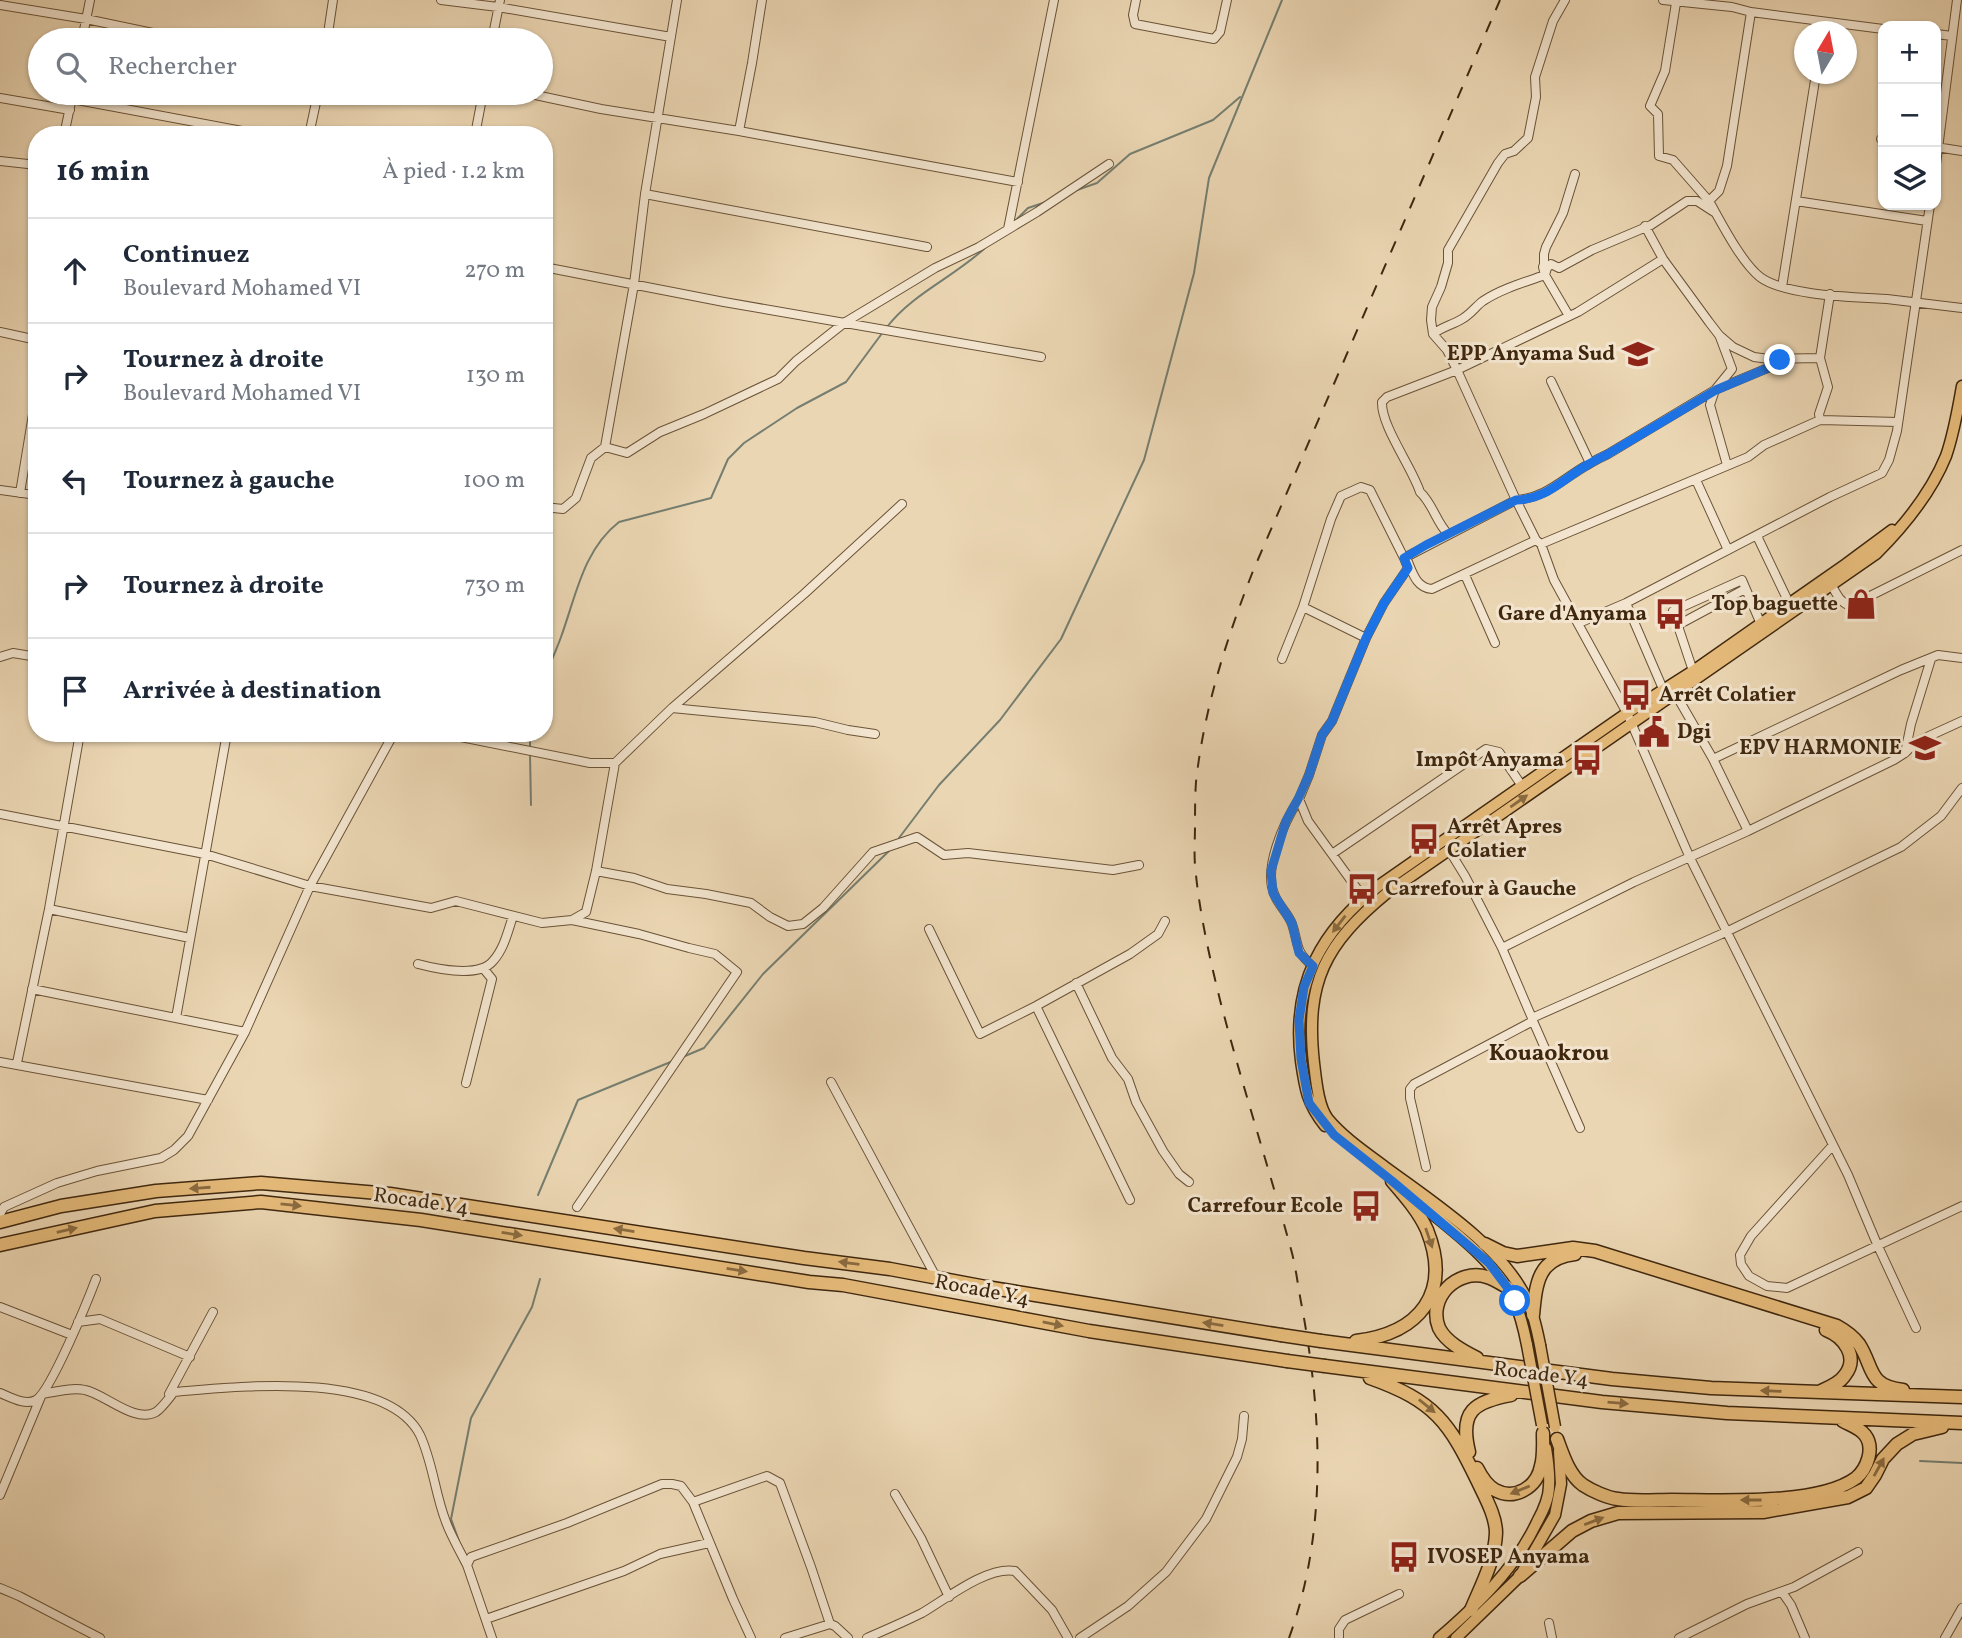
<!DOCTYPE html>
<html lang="fr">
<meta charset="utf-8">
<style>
body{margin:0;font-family:Vollkorn,serif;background:#f6f6f7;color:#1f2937}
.controls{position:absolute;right:21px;top:21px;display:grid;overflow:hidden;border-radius:14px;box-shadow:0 2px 5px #0004}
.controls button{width:63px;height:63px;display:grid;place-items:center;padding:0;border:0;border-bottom:2px solid #e0e1e3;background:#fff;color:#1f2937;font:35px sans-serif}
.compass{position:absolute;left:1794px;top:21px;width:63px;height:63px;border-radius:50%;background:#fff;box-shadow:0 2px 5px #0004;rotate:10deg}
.stop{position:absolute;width:21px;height:21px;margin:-16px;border:5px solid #1a73e8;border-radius:50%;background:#fff}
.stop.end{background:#1a73e8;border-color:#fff;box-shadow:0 2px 7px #0008}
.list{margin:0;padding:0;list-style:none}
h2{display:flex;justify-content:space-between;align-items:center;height:91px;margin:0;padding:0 28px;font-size:30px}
h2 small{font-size:23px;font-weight:400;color:#747a83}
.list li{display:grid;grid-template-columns:46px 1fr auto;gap:21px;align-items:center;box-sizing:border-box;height:105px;padding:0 28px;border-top:2px solid #e0e1e3}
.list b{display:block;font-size:26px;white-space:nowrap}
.list p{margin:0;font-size:23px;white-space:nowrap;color:#747a83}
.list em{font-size:23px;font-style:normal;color:#747a83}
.icon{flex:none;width:38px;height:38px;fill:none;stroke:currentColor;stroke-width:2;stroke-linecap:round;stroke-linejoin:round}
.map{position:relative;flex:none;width:1962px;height:1638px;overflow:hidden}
.search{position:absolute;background:#fff;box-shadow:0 2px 5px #0004;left:28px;top:28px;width:525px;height:77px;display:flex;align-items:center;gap:18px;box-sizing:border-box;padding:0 24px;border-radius:38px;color:#747a83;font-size:26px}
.panel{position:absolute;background:#fff;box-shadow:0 2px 5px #0004;left:28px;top:126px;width:525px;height:616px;border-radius:28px}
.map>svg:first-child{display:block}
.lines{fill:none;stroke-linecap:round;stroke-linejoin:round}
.stream{stroke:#757e70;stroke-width:2}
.minor-casing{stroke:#6a5337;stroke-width:10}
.major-casing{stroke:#3f270e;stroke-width:13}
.highway-casing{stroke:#3f270e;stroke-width:15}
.minor{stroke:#f2e4ce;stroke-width:8}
.major{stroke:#e6bb7a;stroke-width:10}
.highway{stroke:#e6bb7a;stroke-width:12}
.rail{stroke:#3f270e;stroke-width:2;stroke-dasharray:12 12;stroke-linecap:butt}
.major-bridge-casing{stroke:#3f270e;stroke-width:13;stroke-linecap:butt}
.highway-bridge-casing{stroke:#3f270e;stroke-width:15;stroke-linecap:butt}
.major-bridge{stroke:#e6bb7a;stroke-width:10}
.highway-bridge{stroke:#e6bb7a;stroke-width:12}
.oneway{fill:#8a6a3f}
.route{stroke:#1a73e8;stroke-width:9}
.labels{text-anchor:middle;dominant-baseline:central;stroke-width:6;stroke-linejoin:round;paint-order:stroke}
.poi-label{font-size:21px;font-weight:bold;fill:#3f270e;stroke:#f2e4ce;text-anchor:end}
.street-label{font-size:21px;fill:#3f270e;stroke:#f2e4ce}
.neighbourhood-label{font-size:23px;font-weight:bold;fill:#3f270e;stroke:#f2e4ce}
</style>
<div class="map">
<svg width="1962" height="1638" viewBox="0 0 1962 1638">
<rect width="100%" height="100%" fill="#ebd6b3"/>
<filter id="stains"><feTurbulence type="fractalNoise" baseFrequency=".00286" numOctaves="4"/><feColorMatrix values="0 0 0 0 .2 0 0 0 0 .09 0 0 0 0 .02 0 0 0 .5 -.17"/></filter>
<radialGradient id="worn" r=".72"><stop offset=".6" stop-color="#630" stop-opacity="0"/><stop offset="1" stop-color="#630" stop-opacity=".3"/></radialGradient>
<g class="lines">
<path class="stream" d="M1077 190 1097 183 1130 154 1213 120 1240 97
M1015 221 1028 208 1046 202
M887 327C912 294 954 277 985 248
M544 678C550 664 556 651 561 637 576 596 583 550 619 522L711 498 728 459 744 443 797 408 846 382 883 332
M530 733V748
M530 754 531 805
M899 838 939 785 1000 720 1061 639 1144 460 1194 273 1209 178 1282 0
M685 1056 704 1048 763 974 892 848
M538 1195 578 1100 673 1061
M1920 1461 1962 1463
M459 1541 451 1519 471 1418 532 1307 540 1279"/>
<defs>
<path id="minor" d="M441 0 498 7 671 37
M1136 0 1133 15 1135 24 1214 39 1220 32 1227 0
M1565 0 1553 21 1535 77 1536 97 1528 138 1514 151 1505 154 1498 163 1448 250V263L1441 287 1432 307 1431 320 1433 334 1447 350 1457 370 1516 500 1536 540 1541 544 1554 580 1627 713 1690 858 1848 1175 1877 1244 1916 1328
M1663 0 1732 7 1751 12 1883 29
M1676 3 1665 71 1650 106 1658 114 1659 156 1673 160 1709 201
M0 5 86 19 186 40
M1751 12 1727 166 1719 191 1709 201C1721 222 1741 262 1760 277 1785 296 1855 297 1887 299 1912 302 1937 305 1962 308
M1936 34 1952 36
M82 40 90 0
M327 40 333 0
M492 40 500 0
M526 93 601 109 739 131 752 63 762 0
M0 98 70 110
M72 99 264 135
M739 131 1018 182
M64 135 73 93
M309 135 318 93
M475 135 483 93
M1881 139H1883
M1936 147 1962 151
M0 161 37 165
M1936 164 1957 0
M645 194 927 247
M1796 201 1927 221
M1645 226 1663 259 1709 322 1719 335 1733 347 1754 357 1769 359 1820 358
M1008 229 1054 0
M544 267 724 302 1041 357
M1782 287 1816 74
M1569 316 1545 275 1543 267 1544 264V254L1546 247 1563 213 1575 174
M0 332 37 340
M1433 334C1442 327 1452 325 1462 319 1471 314 1476 306 1483 301 1501 289 1525 282 1545 275L1547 268 1551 264 1559 268 1592 250 1651 225 1687 201H1697L1714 212
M1720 337 1732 369 1715 390 1710 405 1727 465
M1551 381 1590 463
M1820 420 1819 414 1828 387 1820 358 1830 294
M605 447 627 453 660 432 704 414 778 379 796 361 844 323 935 268 979 247 1037 212 1109 164
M1696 480 1728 550
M0 490 37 495
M20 493 37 390
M544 507 563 509 576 498 591 458 605 447 634 284 645 194 677 0
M1448 534C1436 522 1433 504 1420 492 1412 467 1381 426 1382 402L1387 397 1457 370 1578 312 1663 259
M1757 536 1789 603
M1541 544 1748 457 1764 445 1820 420 1898 422
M1408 562C1413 574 1417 588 1432 589L1536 540
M1465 575 1495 643
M1832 586C1837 595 1840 602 1850 606L1962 550
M1626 603 1663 689
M1303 607 1366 638
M1579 623 1626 603 1830 497 1882 473 1889 460 1897 431 1930 205
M1678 625 1745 589
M0 657 13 653 37 657
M1282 659 1303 607 1331 519 1341 496 1361 487 1370 490 1404 558
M1696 675 1693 671 1673 611 1742 580 1763 629
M1675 693 1713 759 1748 831
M672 708 815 722 848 730 875 734
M441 733 590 763H615L672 708 804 594 902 504
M1905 753 1911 724 1931 659
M1713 759 1901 670 1938 655 1962 658
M1299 799C1284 822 1262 870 1275 896 1279 906 1288 913 1292 924 1299 944 1294 951 1313 966
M0 814 205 854 310 886 431 908 456 901 542 923 572 920 586 912 596 871 615 763
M1449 850 1465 876 1502 948 1532 1018
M1332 854 1486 749 1499 752 1522 786
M596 871 634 878 667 889 706 894 751 903 770 917 788 926 803 924 823 908 873 852 917 837 944 855 968 853 1113 870 1139 865
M1372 906 1363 897 1308 821 1299 799 1309 775 1322 735 1332 721 1366 638 1384 603 1408 568 1404 558 1516 500C1547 498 1563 478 1589 464 1595 460 1602 457 1608 454L1715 390 1787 360
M49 909 190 938
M572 920 639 934 689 948 715 954 737 972 577 1207
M929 929 980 1034 1036 1006 1130 954 1158 934 1165 921
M1502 948 1634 882 1748 831 1894 760 1905 753 1916 742 1962 721
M418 964C437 969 479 978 493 961 504 949 508 931 513 916
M1076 983 1112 1058 1128 1079 1136 1102 1163 1151 1179 1174 1189 1182
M32 989 245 1032
M1036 1006 1130 1200
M176 1018 227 733
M1533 1021 1580 1128
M0 1062 208 1100
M17 1063 49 909 80 733
M831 1082 937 1279
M466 1083 492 979 483 968
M1833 1145 1751 1236 1740 1255 1741 1264 1749 1276 1767 1286 1787 1288 1962 1206
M1426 1167 1410 1098V1089L1414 1084 1533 1021 1532 1018 1726 932 1901 847 1941 816 1962 788
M0 1214 4 1207 57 1183 97 1171 161 1158 174 1150 188 1136 245 1032 310 886 394 733
M0 1307 72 1335
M78 1322 100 1319 190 1357
M0 1393C10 1397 25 1406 36 1400 51 1391 88 1300 96 1279
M169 1394 213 1312
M895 1494 921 1538 949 1597
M0 1495 42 1394C55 1392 72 1387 85 1390 105 1394 135 1424 156 1412 162 1408 169 1398 174 1392 235 1387 386 1369 420 1435 433 1463 435 1494 446 1522 451 1536 460 1551 467 1565
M693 1502 767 1476 780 1483 811 1567 830 1624 835 1626 848 1638
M0 1588 19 1596 100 1638
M1782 1592 1791 1605 1805 1638
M486 1619 624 1571 660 1554 709 1543
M1549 1623 1552 1638
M492 1638 467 1565 471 1557 567 1523 662 1484H672L681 1486 693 1502 733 1599 751 1638
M785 1638 830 1624
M867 1638C885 1630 904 1622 922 1613 946 1599 987 1566 1015 1571L1052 1610 1068 1638
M1080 1638 1128 1606 1166 1572 1206 1519 1237 1457 1242 1439 1244 1416
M1339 1638V1629L1345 1620 1399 1594
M1679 1638 1747 1604 1794 1587 1858 1552
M1945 1638 1962 1608"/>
<path id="major" d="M1325 1126C1307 1103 1305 1089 1301 1061 1291 984 1321 930 1381 884L1627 713 1693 671 1846 564 1892 530
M1408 1194C1443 1224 1496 1259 1515 1303 1521 1316 1524 1330 1527 1345
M1540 1345C1537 1330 1534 1314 1527 1300 1503 1247 1431 1201 1385 1167 1365 1152 1344 1138 1328 1119 1318 1106 1316 1079 1314 1063 1305 982 1325 944 1387 893L1876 554C1904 526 1931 493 1946 456 1954 433 1958 409 1962 386
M1439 1638C1477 1605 1515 1569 1537 1522 1543 1511 1549 1499 1549 1486 1550 1473 1548 1461 1546 1448
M1456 1638 1520 1576 1555 1515 1561 1484 1559 1451"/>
<path id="highway" d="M0 1222 61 1206 156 1191 261 1183 390 1194 804 1258 890 1269 986 1287 1281 1335
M1485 1244 1503 1253 1517 1256 1573 1248 1595 1251 1837 1326C1846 1331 1853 1336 1859 1344 1874 1367 1867 1386 1903 1390
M0 1245 155 1211 261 1202 421 1220 809 1282 843 1285 1089 1331 1287 1361
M1533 1315C1536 1283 1538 1258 1575 1254
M1321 1341 1612 1379 1711 1388 1962 1397
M1356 1341C1420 1333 1452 1293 1427 1230 1419 1212 1405 1196 1392 1181
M1477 1358C1463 1351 1446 1342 1439 1328 1427 1298 1457 1268 1487 1277 1494 1279 1501 1284 1507 1287
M1325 1366 1602 1402 1727 1413 1962 1423
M1370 1378C1435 1401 1449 1422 1478 1482 1485 1497 1496 1516 1496 1533 1495 1560 1481 1586 1471 1610
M1821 1391C1830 1387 1840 1383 1845 1375 1859 1357 1844 1337 1826 1330
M1557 1439C1563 1455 1569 1475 1583 1485 1592 1491 1608 1498 1618 1499 1635 1502 1655 1500 1672 1500 1719 1500 1818 1506 1856 1478 1867 1469 1875 1448 1865 1435 1860 1428 1850 1425 1843 1421
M1469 1452C1459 1411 1474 1402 1511 1395
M1477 1468C1481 1476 1488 1486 1495 1490 1515 1501 1537 1487 1541 1466 1544 1456 1543 1443 1543 1433
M1520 1576 1572 1531 1591 1521 1618 1513 1763 1512 1848 1497 1866 1488 1875 1475 1883 1459 1897 1444 1913 1434 1942 1427"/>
</defs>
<use href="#minor" class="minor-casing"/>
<use href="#major" class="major-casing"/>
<use href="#highway" class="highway-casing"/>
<use href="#minor" class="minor"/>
<use href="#major" class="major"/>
<use href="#highway" class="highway"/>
<path class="rail" d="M1289 1638C1328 1531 1322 1411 1301 1302 1298 1286 1296 1269 1292 1253 1269 1168 1242 1085 1220 1000 1209 955 1199 911 1195 865 1194 852 1195 839 1195 826 1195 812 1195 797 1196 782 1204 709 1226 640 1253 571L1500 0"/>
<defs>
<path id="major-bridge" d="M1527 1345 1542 1425
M1540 1345 1555 1427"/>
<path id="highway-bridge" d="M1281 1335 1321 1341
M1287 1361 1325 1366"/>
</defs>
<use href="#major-bridge" class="major-bridge-casing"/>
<use href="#highway-bridge" class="highway-bridge-casing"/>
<use href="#major-bridge" class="major-bridge"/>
<use href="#highway-bridge" class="highway-bridge"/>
</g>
<defs><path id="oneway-solid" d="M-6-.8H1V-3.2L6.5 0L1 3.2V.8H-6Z" transform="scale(1.75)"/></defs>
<g class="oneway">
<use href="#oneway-solid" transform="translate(1519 801) rotate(-35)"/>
<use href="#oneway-solid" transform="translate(1339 924) rotate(128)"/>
<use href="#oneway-solid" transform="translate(200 1188) rotate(176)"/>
<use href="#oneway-solid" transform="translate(291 1205) rotate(6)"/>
<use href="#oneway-solid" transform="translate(67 1230) rotate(-13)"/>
<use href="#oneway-solid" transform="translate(624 1230) rotate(-171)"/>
<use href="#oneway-solid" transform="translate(512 1234) rotate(9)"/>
<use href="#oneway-solid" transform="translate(1429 1238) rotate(71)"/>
<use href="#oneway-solid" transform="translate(849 1263) rotate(-173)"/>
<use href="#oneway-solid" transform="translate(737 1270) rotate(9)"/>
<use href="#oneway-solid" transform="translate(1053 1324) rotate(11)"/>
<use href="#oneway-solid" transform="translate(1213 1324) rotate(-171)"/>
<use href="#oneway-solid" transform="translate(1771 1391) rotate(-178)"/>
<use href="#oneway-solid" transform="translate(1618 1403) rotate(5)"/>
<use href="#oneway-solid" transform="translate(1427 1406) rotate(39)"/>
<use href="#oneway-solid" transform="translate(1879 1467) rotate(-61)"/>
<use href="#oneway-solid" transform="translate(1520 1490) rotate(158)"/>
<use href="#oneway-solid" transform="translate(1751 1500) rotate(-180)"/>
<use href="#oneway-solid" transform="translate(1594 1521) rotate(-21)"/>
</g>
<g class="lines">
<path class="route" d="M1515 1301 1507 1287 1489 1263 1392 1181 1334 1135 1309 1103 1301 1059 1299 1020 1304 987 1313 966 1299 953 1292 923 1273 893 1271 871 1286 821 1298 799 1309 775 1322 735 1332 721 1366 638 1384 603 1408 568 1404 558 1426 545 1516 500C1548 499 1563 478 1589 464 1595 460 1602 457 1608 454L1716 390 1787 360H1780"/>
</g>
<defs>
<symbol id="school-bare" viewBox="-9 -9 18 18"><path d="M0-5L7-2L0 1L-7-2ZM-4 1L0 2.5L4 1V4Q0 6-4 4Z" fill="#8f2418" stroke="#f2e4ce" stroke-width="2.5" paint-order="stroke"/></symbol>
<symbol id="shop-bare" viewBox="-9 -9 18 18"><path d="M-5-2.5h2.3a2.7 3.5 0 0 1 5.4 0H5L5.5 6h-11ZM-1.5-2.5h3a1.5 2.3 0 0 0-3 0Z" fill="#8f2418" stroke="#f2e4ce" stroke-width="2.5" paint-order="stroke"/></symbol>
<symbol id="bus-bare" viewBox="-9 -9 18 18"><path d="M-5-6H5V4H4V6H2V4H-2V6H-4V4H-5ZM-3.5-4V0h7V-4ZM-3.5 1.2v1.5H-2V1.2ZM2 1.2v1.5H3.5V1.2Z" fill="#8f2418" stroke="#f2e4ce" stroke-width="2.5" paint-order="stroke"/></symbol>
<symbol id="civic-bare" viewBox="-9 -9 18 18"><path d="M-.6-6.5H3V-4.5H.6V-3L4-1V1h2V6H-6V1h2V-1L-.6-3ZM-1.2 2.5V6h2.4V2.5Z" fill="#8f2418" stroke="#f2e4ce" stroke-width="2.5" paint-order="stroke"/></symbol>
</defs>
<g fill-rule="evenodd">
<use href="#school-bare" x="1616" y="332" width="44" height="44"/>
<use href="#shop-bare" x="1839" y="582" width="44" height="44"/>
<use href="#bus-bare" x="1648" y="592" width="44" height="44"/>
<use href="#bus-bare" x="1614" y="673" width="44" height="44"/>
<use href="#civic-bare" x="1632" y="710" width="44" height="44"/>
<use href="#school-bare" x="1903" y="726" width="44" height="44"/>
<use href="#bus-bare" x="1565" y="738" width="44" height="44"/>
<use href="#bus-bare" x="1402" y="817" width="44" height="44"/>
<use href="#bus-bare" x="1340" y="867" width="44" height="44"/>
<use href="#bus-bare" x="1344" y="1184" width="44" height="44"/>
<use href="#bus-bare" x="1382" y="1535" width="44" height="44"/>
</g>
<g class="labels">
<g class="poi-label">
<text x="1615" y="354">EPP Anyama Sud</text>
<text x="1838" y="604">Top baguette</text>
<text x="1647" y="614">Gare d'Anyama</text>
<text x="1659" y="695" text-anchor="start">Arrêt Colatier</text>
<text x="1677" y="732" text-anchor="start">Dgi</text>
<text x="1902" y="748">EPV HARMONIE</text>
<text x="1564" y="760">Impôt Anyama</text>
<text x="1447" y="827" text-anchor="start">Arrêt Apres<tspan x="1447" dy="24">Colatier</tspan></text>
<text x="1385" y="889" text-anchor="start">Carrefour à Gauche</text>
<text x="1343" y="1206">Carrefour Ecole</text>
<text x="1427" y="1557" text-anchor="start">IVOSEP Anyama</text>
</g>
<g class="street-label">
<text transform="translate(421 1202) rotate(8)">Rocade Y4</text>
<text transform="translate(982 1291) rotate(11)">Rocade Y4</text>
<text transform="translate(1541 1375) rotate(7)">Rocade Y4</text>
</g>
<g class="neighbourhood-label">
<text x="1549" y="1054">Kouaokrou</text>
</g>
</g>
<rect width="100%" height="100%" filter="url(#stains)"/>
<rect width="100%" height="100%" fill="url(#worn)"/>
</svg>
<div class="controls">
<button>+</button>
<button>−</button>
<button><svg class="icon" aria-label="layers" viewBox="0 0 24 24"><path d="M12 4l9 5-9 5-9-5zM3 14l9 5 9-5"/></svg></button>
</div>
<svg class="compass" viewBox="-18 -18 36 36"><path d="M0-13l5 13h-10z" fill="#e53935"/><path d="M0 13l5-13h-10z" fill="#747a83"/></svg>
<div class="stop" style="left:1515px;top:1301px"></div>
<div class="stop end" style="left:1780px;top:360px"></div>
<div class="search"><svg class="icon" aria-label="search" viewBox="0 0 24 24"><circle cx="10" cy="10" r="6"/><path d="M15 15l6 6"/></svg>Rechercher</div>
<section class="panel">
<h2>16 min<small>À pied · 1.2 km</small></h2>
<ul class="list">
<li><svg class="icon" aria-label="ahead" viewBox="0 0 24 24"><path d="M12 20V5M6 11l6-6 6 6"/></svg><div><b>Continuez</b><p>Boulevard Mohamed VI</p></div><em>270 m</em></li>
<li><svg class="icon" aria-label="right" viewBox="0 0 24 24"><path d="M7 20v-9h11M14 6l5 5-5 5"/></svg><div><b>Tournez à droite</b><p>Boulevard Mohamed VI</p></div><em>130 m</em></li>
<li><svg class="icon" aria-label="left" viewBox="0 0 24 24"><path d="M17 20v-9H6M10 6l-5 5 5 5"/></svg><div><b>Tournez à gauche</b></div><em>100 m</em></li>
<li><svg class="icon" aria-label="right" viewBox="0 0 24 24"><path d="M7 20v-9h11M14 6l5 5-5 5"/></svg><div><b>Tournez à droite</b></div><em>730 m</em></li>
<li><svg class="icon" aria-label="arrive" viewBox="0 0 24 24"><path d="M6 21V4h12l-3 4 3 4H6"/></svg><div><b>Arrivée à destination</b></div></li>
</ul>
</section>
</div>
